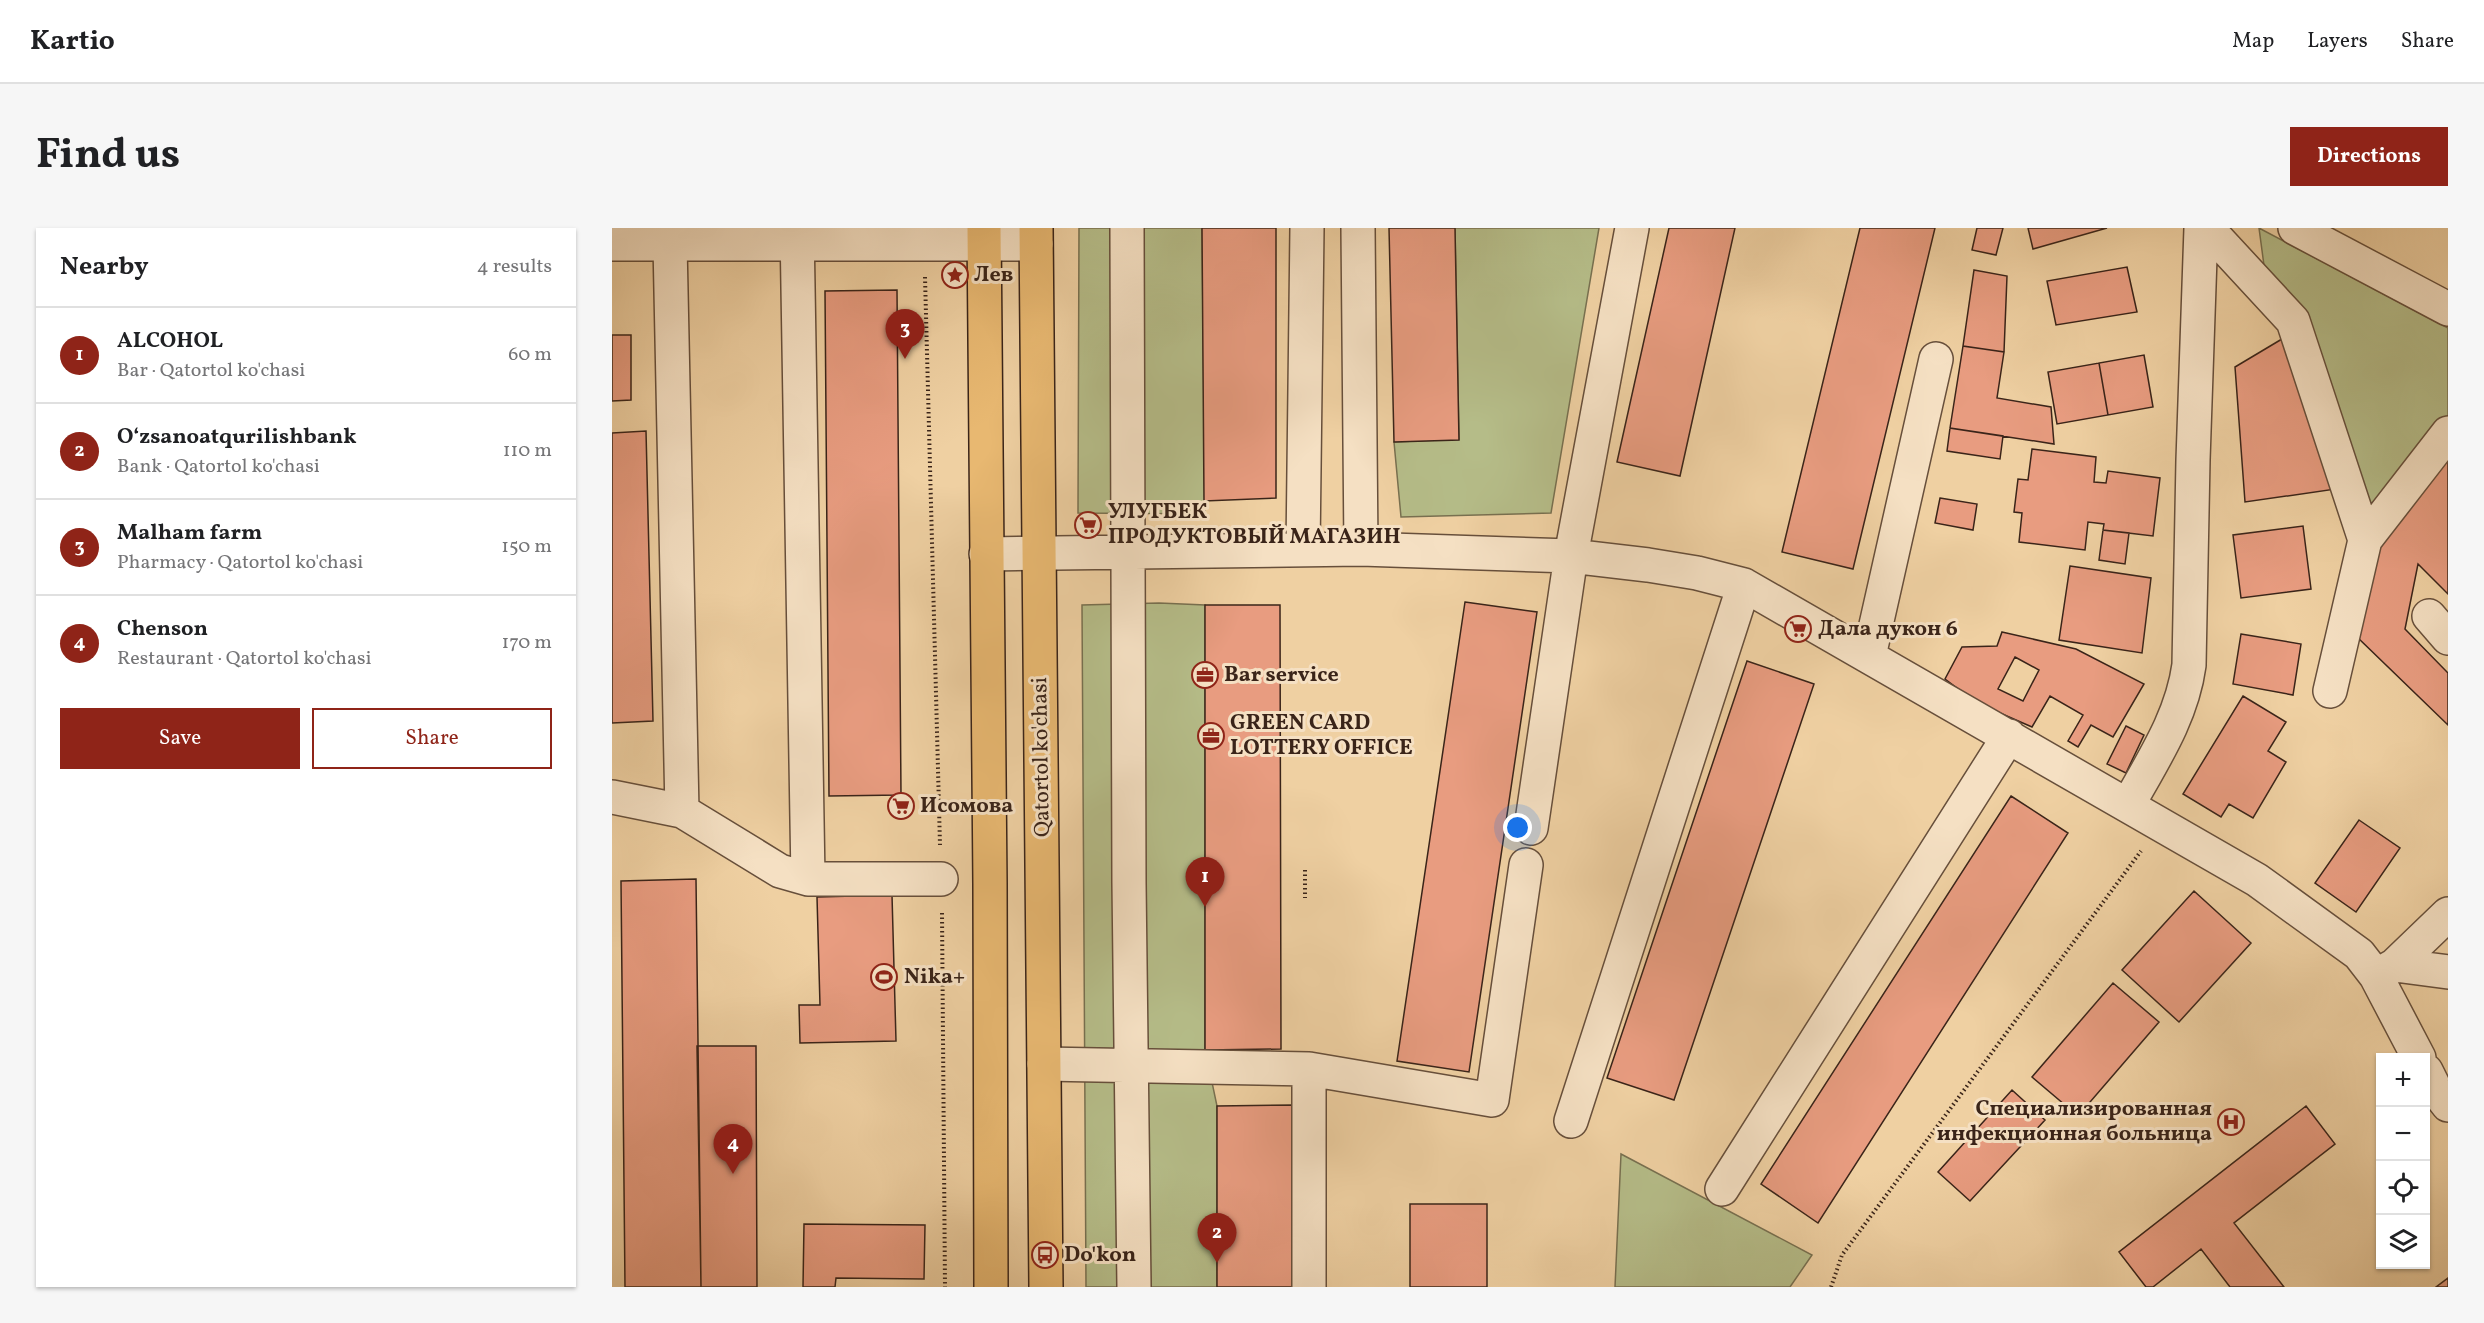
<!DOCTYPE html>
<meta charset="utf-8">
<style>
body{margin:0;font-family:Vollkorn,serif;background:#f6f6f6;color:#202124}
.controls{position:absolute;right:18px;bottom:18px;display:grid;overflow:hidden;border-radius:0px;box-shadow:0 2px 4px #0004}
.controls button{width:54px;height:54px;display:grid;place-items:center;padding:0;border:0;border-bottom:2px solid #e0e0e0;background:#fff;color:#202124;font:30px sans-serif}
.you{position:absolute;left:906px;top:600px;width:21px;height:21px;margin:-15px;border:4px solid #fff;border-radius:50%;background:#1a73e8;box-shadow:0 0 0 9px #1a73e833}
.badge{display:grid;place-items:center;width:39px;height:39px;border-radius:50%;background:#8f2418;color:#fff;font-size:20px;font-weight:700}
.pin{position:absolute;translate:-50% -50px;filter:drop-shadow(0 2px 3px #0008)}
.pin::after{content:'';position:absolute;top:32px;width:21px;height:18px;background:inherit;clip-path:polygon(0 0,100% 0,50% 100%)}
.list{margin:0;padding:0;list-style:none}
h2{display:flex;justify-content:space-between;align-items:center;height:78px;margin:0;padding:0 24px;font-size:26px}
h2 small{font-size:20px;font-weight:400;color:#757577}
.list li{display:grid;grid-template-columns:39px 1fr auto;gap:18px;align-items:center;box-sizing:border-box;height:96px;padding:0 24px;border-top:2px solid #e0e0e0}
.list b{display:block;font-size:22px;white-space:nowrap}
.list p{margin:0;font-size:20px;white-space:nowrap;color:#757577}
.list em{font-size:20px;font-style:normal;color:#757577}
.actions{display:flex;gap:12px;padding:18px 24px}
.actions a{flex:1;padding:14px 0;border:2px solid #8f2418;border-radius:0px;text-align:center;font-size:21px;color:#8f2418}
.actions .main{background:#8f2418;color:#fff}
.icon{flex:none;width:33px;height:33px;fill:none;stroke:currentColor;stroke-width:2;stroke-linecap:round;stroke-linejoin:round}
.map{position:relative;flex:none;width:1836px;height:1059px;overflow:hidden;border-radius:0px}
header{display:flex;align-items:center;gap:36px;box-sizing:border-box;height:84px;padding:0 30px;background:#fff;border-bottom:2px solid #e0e0e0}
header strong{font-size:28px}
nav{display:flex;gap:33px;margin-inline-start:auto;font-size:21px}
.intro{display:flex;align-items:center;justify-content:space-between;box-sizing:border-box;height:144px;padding:0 36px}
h1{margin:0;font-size:42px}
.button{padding:15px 27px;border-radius:0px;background:#8f2418;color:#fff;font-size:21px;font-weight:700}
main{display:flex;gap:36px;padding:0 36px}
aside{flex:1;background:#fff;border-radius:0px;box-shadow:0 2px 4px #0004}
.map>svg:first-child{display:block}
.green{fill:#b5bc88;stroke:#787050;stroke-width:1.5}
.building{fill:#e89c80;stroke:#3a2419;stroke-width:1.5;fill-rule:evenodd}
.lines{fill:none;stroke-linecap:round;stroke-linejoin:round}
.minor-casing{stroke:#674f3b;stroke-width:36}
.major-casing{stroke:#3a2419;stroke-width:36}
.path{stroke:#3a2419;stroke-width:4;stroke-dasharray:1.5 3;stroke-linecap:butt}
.minor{stroke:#f5e0c3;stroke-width:33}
.major{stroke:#e8b871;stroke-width:33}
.labels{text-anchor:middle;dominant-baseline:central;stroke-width:6;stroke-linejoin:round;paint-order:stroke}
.poi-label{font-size:22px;font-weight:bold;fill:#3a2419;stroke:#f5e0c3;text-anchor:start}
.street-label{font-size:22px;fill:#3a2419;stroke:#f5e0c3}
</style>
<header>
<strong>Kartio</strong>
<nav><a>Map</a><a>Layers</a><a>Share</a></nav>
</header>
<div class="intro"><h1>Find us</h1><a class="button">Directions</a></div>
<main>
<aside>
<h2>Nearby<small>4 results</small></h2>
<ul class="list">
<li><span class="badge">1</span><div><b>ALCOHOL</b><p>Bar · Qatortol ko'chasi</p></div><em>60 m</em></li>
<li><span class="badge">2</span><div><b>Oʻzsanoatqurilishbank</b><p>Bank · Qatortol ko'chasi</p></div><em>110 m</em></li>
<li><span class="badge">3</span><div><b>Malham farm</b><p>Pharmacy · Qatortol ko'chasi</p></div><em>150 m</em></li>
<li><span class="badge">4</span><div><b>Chenson</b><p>Restaurant · Qatortol ko'chasi</p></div><em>170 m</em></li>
</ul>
<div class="actions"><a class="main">Save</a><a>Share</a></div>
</aside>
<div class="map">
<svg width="1836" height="1059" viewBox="0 0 1836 1059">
<rect width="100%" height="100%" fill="#efd0a2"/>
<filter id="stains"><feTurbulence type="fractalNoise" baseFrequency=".00333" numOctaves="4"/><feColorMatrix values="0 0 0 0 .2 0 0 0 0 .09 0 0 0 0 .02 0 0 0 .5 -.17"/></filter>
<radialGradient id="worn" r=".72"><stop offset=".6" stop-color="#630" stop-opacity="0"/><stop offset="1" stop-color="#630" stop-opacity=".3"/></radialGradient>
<path class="green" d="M467 0H590L593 286 466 285Z
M843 0H987L939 285 789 289 782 214 847 211Z
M1647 0 1836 100V194L1765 289 1743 263 1653 45Z
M547 375 593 377V821L605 878V1059H474L470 377Z
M1009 926 1200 1027 1178 1059H1003Z"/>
<path class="building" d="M590 0H664V270L592 273Z
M777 0H843L847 212 782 214Z
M1057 0H1123L1068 248 1005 234Z
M1248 0H1323L1241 341 1170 324Z
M1365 0H1391L1384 27 1360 22Z
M1416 0H1495L1421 21Z
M1515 39 1525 84 1444 97 1435 53Z
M1362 42 1395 48 1392 124 1351 118Z
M285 62 289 567 217 568 213 63Z
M0 107H19V172L0 173Z
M1675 108 1724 261 1633 274 1623 139Z
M1351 118 1392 124 1385 170 1439 179 1442 216 1338 200Z
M1532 127 1541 179 1496 187 1487 135Z
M1487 135 1496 187 1445 196 1436 144Z
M1338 200 1391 208 1388 231 1335 223Z
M34 203 41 493 0 495V205Z
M1836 216V366L1806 336 1793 401 1836 445V497L1743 407 1775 295Z
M1420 221 1484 229 1482 254 1494 255 1496 243 1548 250 1541 308 1491 302 1492 296 1476 294 1473 322 1407 314 1410 285 1402 284 1406 251 1416 252Z
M1328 270 1365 276 1361 302 1323 295Z
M1691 298 1699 361 1629 370 1621 307Z
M1491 302 1517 305 1513 336 1487 332Z
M1458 338 1539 350 1530 425 1447 412Z
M853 374 925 384 857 844 785 833Z
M593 377H668L669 821 593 822Z
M1390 404 1464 421 1532 456 1501 509 1479 497 1466 519 1456 513 1471 487 1438 468 1420 499 1365 475 1333 451 1350 419 1385 418ZM1403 429 1427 442 1411 473 1386 461Z
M1629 406 1689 416 1681 467 1621 456Z
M1135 433 1202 456 1062 872 995 850Z
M1631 468 1674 494 1656 523 1674 534 1641 590 1617 576 1609 589 1571 566Z
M1514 498 1532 507 1514 545 1495 536Z
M1399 568 1456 605 1206 995 1149 956Z
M1747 592 1788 620 1744 684 1703 655Z
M84 651 89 1059H13L9 653Z
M1582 663 1639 715 1567 794 1510 742Z
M280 667 284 813 188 815 187 777H208L205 669Z
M1501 755 1547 794 1466 888 1420 849Z
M85 818H144L145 1059H89Z
M1400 862 1433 892 1358 973 1326 944Z
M680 877V1059H605V878Z
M1694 878 1723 916 1622 995 1672 1059H1618L1589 1021 1541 1059H1534L1507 1024Z
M798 976H875V1059H798Z
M192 996 313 997 312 1051 224 1050 223 1059H191Z
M1836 1050V1059H1824Z"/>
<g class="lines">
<defs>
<path id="minor" d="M185 0 196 651
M515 0 517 655 522 1059
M746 0 749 321
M1595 0 1681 93 1753 312 1836 205
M1683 0 1836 81
M0 16H424
M58 16 70 583
M691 321 695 0
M374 326 749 321 959 328 1036 337 1085 345 1132 357 1645 652 1747 726 1764 748 1807 830
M1817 388 1836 410
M1257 428 1324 131
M1718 463 1753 312
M0 569 70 583 168 643 196 651H329
M1516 577C1541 532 1570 489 1577 437L1581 232 1589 0
M919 600 959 328 1020 0
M1783 737 1836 744
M1764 748 1783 737 1836 686
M432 836 697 841 880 872 914 637
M697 841V1059
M1814 843 1822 859 1836 877
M959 893 1132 357
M1110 961 1397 508"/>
<path id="major" d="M372 0 378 656 379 1059
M424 0 434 1059"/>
</defs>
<use href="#minor" class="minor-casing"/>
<use href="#major" class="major-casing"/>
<path class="path" d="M313 49 328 617
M693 642V670
M330 685 333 1059
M1219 1059 1230 1027 1529 623"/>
<use href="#minor" class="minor"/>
<use href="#major" class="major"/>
</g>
<defs>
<symbol id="sight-ring" viewBox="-11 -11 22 22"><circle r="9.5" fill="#f5e0c3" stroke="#8f2418" stroke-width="1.5"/><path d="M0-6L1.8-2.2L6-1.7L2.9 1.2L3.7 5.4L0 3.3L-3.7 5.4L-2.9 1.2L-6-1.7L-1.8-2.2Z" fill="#8f2418"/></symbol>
<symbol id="supermarket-ring" viewBox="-11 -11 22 22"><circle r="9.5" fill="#f5e0c3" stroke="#8f2418" stroke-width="1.5"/><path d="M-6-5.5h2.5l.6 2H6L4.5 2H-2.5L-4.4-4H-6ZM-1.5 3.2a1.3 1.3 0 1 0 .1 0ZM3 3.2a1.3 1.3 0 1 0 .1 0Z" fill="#8f2418"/></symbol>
<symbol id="office-ring" viewBox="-11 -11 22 22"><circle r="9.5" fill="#f5e0c3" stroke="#8f2418" stroke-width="1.5"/><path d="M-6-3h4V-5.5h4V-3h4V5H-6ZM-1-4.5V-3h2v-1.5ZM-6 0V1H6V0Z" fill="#8f2418"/></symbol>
<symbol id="stadium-ring" viewBox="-11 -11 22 22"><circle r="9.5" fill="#f5e0c3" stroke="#8f2418" stroke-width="1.5"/><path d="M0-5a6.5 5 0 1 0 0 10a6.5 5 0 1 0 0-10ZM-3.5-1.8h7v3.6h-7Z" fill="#8f2418"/></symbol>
<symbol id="hospital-ring" viewBox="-11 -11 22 22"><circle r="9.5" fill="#f5e0c3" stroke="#8f2418" stroke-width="1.5"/><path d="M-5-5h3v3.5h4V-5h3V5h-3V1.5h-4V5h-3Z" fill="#8f2418"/></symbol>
<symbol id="bus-ring" viewBox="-11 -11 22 22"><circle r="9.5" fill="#f5e0c3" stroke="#8f2418" stroke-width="1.5"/><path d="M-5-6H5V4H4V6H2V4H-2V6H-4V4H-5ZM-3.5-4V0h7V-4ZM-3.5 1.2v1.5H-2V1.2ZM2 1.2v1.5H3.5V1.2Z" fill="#8f2418"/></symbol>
</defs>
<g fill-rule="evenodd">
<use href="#sight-ring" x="328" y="32" width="30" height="30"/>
<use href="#supermarket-ring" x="461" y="282" width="30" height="30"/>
<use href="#supermarket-ring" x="1171" y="386" width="30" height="30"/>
<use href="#office-ring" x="578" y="432" width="30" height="30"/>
<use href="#office-ring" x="584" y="493" width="30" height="30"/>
<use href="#supermarket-ring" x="274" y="563" width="30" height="30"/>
<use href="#stadium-ring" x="257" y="734" width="30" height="30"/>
<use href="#hospital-ring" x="1604" y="879" width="30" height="30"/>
<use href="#bus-ring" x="418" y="1012" width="30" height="30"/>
</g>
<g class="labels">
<g class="poi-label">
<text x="362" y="47">Лев</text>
<text x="496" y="284">УЛУГБЕК<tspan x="496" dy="25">ПРОДУКТОВЫЙ МАГАЗИН</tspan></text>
<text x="1206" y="401">Дала дукон 6</text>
<text x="612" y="447">Bar service</text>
<text x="618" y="495">GREEN CARD<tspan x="618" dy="25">LOTTERY OFFICE</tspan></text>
<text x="308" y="578">Исомова</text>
<text x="292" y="749">Nika+</text>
<text x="1600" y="881" text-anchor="end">Специализированная<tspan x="1600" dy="25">инфекционная больница</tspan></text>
<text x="452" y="1027">Do'kon</text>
</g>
<g class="street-label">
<text transform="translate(430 529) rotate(-91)">Qatortol ko'chasi</text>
</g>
</g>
<rect width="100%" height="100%" filter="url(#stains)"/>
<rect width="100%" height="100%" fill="url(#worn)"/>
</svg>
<div class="controls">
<button>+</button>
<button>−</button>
<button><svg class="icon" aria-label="locate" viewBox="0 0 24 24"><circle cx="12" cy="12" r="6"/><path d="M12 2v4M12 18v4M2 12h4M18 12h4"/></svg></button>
<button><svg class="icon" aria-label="layers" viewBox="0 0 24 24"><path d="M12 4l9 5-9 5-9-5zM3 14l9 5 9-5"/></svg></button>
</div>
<div class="you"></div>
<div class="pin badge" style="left:593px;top:679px">1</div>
<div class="pin badge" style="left:605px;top:1035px">2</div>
<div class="pin badge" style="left:293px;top:131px">3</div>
<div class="pin badge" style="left:121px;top:946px">4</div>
</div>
</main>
